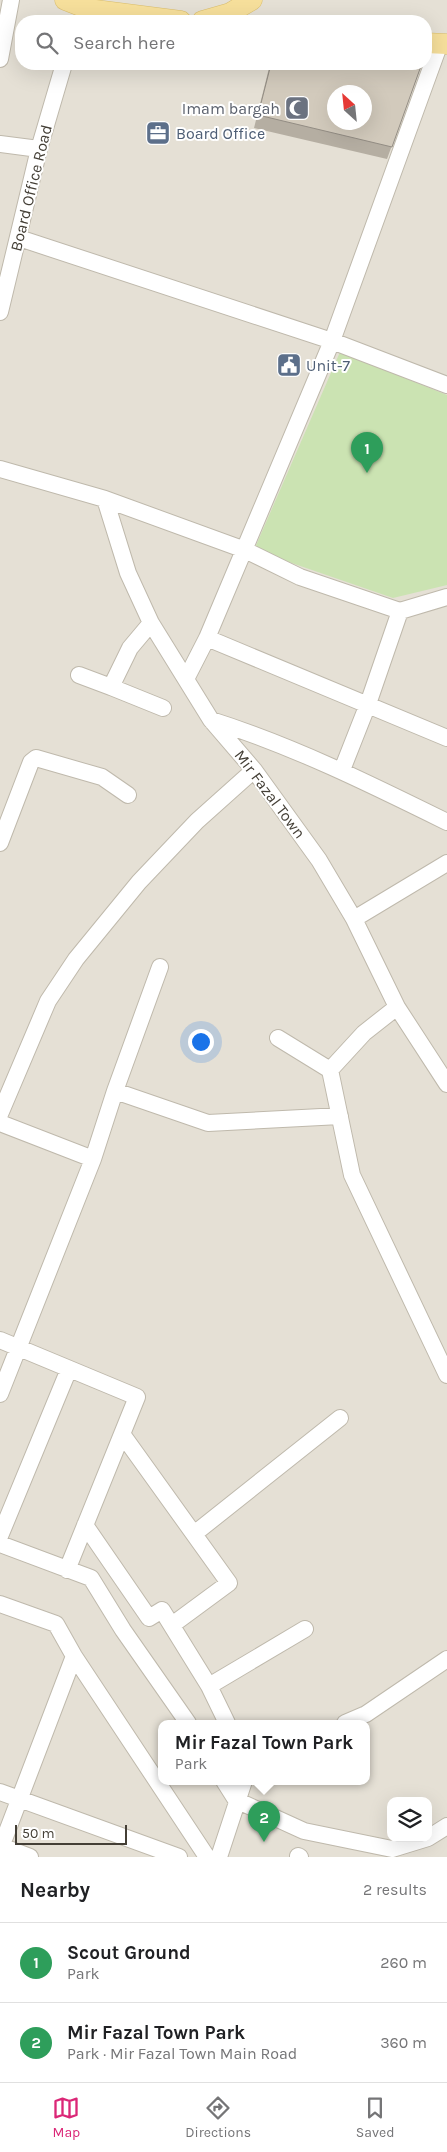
<!DOCTYPE html>
<meta charset="utf-8">
<style>
body{margin:0;font-family:Karla,sans-serif;background:#f2f2f2;color:#202124}
.controls{position:absolute;right:15px;bottom:15px;display:grid;overflow:hidden;border-radius:10px;box-shadow:0 5px 20px #0002}
.controls button{width:45px;height:45px;display:grid;place-items:center;padding:0;border:0;border-bottom:1px solid #e0e0e0;background:#fff;color:#202124;font:25px sans-serif}
.compass{position:absolute;left:327px;top:85px;width:45px;height:45px;border-radius:50%;background:#fff;box-shadow:0 5px 20px #0002;rotate:333deg}
.scale{position:absolute;left:15px;bottom:12px;width:112px;box-sizing:border-box;padding-left:5px;border:2px solid #443f36;border-top:0;font-size:14px;line-height:18px;white-space:nowrap;color:#443f36;-webkit-text-stroke:4px #fff;paint-order:stroke}
.you{position:absolute;left:200px;top:1041px;width:18px;height:18px;margin:-12px;border:4px solid #fff;border-radius:50%;background:#1a73e8;box-shadow:0 0 0 8px #1a73e833}
.badge{display:grid;place-items:center;width:32px;height:32px;border-radius:50%;background:#db2777;color:#fff;font-size:16px;font-weight:700}
.pin{position:absolute;translate:-50% -41px;filter:drop-shadow(0 1px 2px #0008)}
.pin::after{content:'';position:absolute;top:26px;width:18px;height:15px;background:inherit;clip-path:polygon(0 0,100% 0,50% 100%)}
.popup{position:absolute;left:158px;top:1720px;width:212px;height:65px;box-sizing:border-box;display:grid;place-content:center;border-radius:10px;background:#fff;filter:drop-shadow(0 1px 4px #0005);font-size:16px;white-space:nowrap;color:#757577}
.popup b{font-size:19px;color:#202124}
.popup::after{content:'';position:absolute;left:50%;top:100%;margin-left:-10px;border:10px solid transparent;border-top-color:#fff}
.list{margin:0;padding:0;list-style:none}
h2{display:flex;justify-content:space-between;align-items:center;height:65px;margin:0;padding:0 20px;font-size:21px}
h2 small{font-size:16px;font-weight:400;color:#757577}
.list li{display:grid;grid-template-columns:32px 1fr auto;gap:15px;align-items:center;box-sizing:border-box;height:80px;padding:0 20px;border-top:1px solid #e0e0e0}
.list b{display:block;font-size:19px;white-space:nowrap}
.list p{margin:0;font-size:16px;white-space:nowrap;color:#757577}
.list em{font-size:16px;font-style:normal;color:#757577}
.icon{flex:none;width:28px;height:28px;fill:none;stroke:currentColor;stroke-width:2;stroke-linecap:round;stroke-linejoin:round}
.map{position:relative;flex:none;width:447px;height:1857px;overflow:hidden}
.search{position:absolute;background:#fff;box-shadow:0 5px 20px #0002;left:15px;right:15px;top:15px;height:55px;display:flex;align-items:center;gap:12px;box-sizing:border-box;padding:0 18px;border-radius:20px;color:#757577;font-size:19px}
.sheet{height:225px;background:#fff}
nav{display:flex;justify-content:space-around;align-items:center;box-sizing:border-box;height:70px;border-top:1px solid #e0e0e0;background:#fff;font-size:14px;color:#757577}
nav a{display:grid;justify-items:center;gap:2px}
nav .on{color:#db2777}
.map>svg:first-child{display:block}
.residential{fill:#e5e0d5;fill-rule:evenodd}
.green{fill:#cbe3b2}
.lines{fill:none;stroke-linecap:round;stroke-linejoin:round}
.minor-casing{stroke:#bfb9ac;stroke-width:18}
.major-casing{stroke:#d9bd6c;stroke-width:21}
.minor{stroke:#fff;stroke-width:16}
.major{stroke:#f6df9b;stroke-width:20}
.wall{fill:#b5aea2}
.building{fill:#d2cabc;stroke:#938d84;fill-rule:evenodd}
.labels{text-anchor:middle;dominant-baseline:central;stroke-width:4;stroke-linejoin:round;paint-order:stroke}
.worship-label{font-size:16px;fill:#5b616d;stroke:#fff;text-anchor:end}
.service-label{font-size:16px;fill:#4e5e75;stroke:#fff;text-anchor:start}
.street-label{font-size:16px;fill:#443f36;stroke:#fff}
</style>
<div class="map">
<svg width="447" height="1857" viewBox="0 0 447 1857">
<rect width="100%" height="100%" fill="#f1eee6"/>
<path class="residential" d="M0 0H447V1857H0ZM21 21H426V64H21ZM334 92H364V122H334ZM162 1723H366V1781H162ZM391 1801H428V1838H391Z"/>
<path class="green" d="M340 352 447 395V585L393 598 254 550Z"/>
<g class="lines">
<defs>
<path id="minor" d="M82 21 88 9
M0 59 11 0
M0 144 39 149
M19 238 332 341 447 385
M0 312 39 149 64 64
M0 469 105 499 245 550 300 577 400 611 447 597
M105 499 128 573 151 623 211 720 254 770 319 860 354 919 397 1007 447 1084
M151 623 130 648 111 687 163 708
M207 638 447 738
M79 675 111 687
M186 679 207 638 332 341 440 43
M211 720C293 746 370 784 447 822
M342 770 368 704 400 611
M0 843 31 762 36 758 102 777 128 795
M354 919 447 863
M397 1007 364 1033 330 1070 352 1175 447 1375
M278 1038 330 1070
M115 1091 160 967
M0 1114 48 1001 76 959 139 882 197 821 254 770
M0 1123 93 1159 115 1091 208 1123 340 1116
M0 1340 137 1397 67 1570
M0 1394 93 1159
M122 1434 229 1583 172 1625
M85 1525 149 1618 162 1610 209 1686 227 1723
M194 1534 340 1418
M0 1536 69 1369
M0 1544 91 1578 123 1630 188 1723
M0 1604 56 1624 74 1656 207 1857
M209 1686 305 1629
M345 1723 366 1714 447 1659
M224 1781 236 1800 304 1831 392 1849 428 1838
M0 1792 179 1857
M428 1838 447 1826
M1 1846 30 1857
M0 1850 74 1656
M298 1856 300 1857
M219 1857 244 1781"/>
<path id="major" d="M65 0 88 9 181 21
M202 21 230 13 252 0
M426 43 447 44"/>
</defs>
<use href="#minor" class="minor-casing"/>
<use href="#major" class="major-casing"/>
<use href="#minor" class="minor"/>
<use href="#major" class="major"/>
</g>
<path class="wall" d="M270 64H407L421 66 387 159 254 128Z"/>
<path class="building" d="M271 64H407L421 66 392 147 258 115ZM334 92H364V122H334Z"/>
<defs>
<symbol id="mosque-square" viewBox="-11 -11 22 22"><rect x="-9" y="-9" width="18" height="18" rx="4" fill="#6b7280" stroke="#fff"/><path d="M3.5-4.9A6 6 0 1 0 3.5 4.9A5 5 0 1 1 3.5-4.9Z" fill="#fff"/></symbol>
<symbol id="office-square" viewBox="-11 -11 22 22"><rect x="-9" y="-9" width="18" height="18" rx="4" fill="#5c6f8a" stroke="#fff"/><path d="M-6-3h4V-5.5h4V-3h4V5H-6ZM-1-4.5V-3h2v-1.5ZM-6 0V1H6V0Z" fill="#fff"/></symbol>
<symbol id="civic-square" viewBox="-11 -11 22 22"><rect x="-9" y="-9" width="18" height="18" rx="4" fill="#5c6f8a" stroke="#fff"/><path d="M-.6-6.5H3V-4.5H.6V-3L4-1V1h2V6H-6V1h2V-1L-.6-3ZM-1.2 2.5V6h2.4V2.5Z" fill="#fff"/></symbol>
</defs>
<g fill-rule="evenodd">
<use href="#mosque-square" x="283" y="94" width="28" height="28"/>
<use href="#office-square" x="144" y="119" width="28" height="28"/>
<use href="#civic-square" x="275" y="351" width="28" height="28"/>
</g>
<g class="labels">
<g class="worship-label">
<text x="280" y="108">Imam bargah</text>
</g>
<g class="service-label">
<text x="176" y="133">Board Office</text>
<text x="306" y="365">Unit-7</text>
</g>
<g class="street-label">
<text transform="translate(31 188) rotate(-76)">Board Office Road</text>
<text transform="translate(270 794) rotate(53)">Mir Fazal Town</text>
</g>
</g>
</svg>
<div class="controls">
<button><svg class="icon" aria-label="layers" viewBox="0 0 24 24"><path d="M12 4l9 5-9 5-9-5zM3 14l9 5 9-5"/></svg></button>
</div>
<svg class="compass" viewBox="-18 -18 36 36"><path d="M0-13l5 13h-10z" fill="#e53935"/><path d="M0 13l5-13h-10z" fill="#757577"/></svg>
<div class="scale">50 m</div>
<div class="you"></div>
<div class="pin badge" style="left:367px;top:473px;background:#2e9e5b">1</div>
<div class="pin badge" style="left:264px;top:1842px;background:#2e9e5b">2</div>
<div class="popup"><b>Mir Fazal Town Park</b>Park</div>
<div class="search"><svg class="icon" aria-label="search" viewBox="0 0 24 24"><circle cx="10" cy="10" r="6"/><path d="M15 15l6 6"/></svg>Search here</div>
</div>
<section class="sheet">
<h2>Nearby<small>2 results</small></h2>
<ul class="list">
<li><span class="badge" style="background:#2e9e5b">1</span><div><b>Scout Ground</b><p>Park</p></div><em>260 m</em></li>
<li><span class="badge" style="background:#2e9e5b">2</span><div><b>Mir Fazal Town Park</b><p>Park · Mir Fazal Town Main Road</p></div><em>360 m</em></li>
</ul>
</section>
<nav>
<a class="on"><svg class="icon" aria-label="map" viewBox="0 0 24 24"><path d="M3 6l6-2 6 2 6-2v14l-6 2-6-2-6 2zM9 4v14M15 6v14"/></svg>Map</a>
<a><svg class="icon" aria-label="directions" viewBox="0 0 24 24"><path d="M12 3l9 9-9 9-9-9zM9 14v-3h6M13 9l2 2-2 2"/></svg>Directions</a>
<a><svg class="icon" aria-label="saved" viewBox="0 0 24 24"><path d="M7 4h10v16l-5-4-5 4z"/></svg>Saved</a>
</nav>
